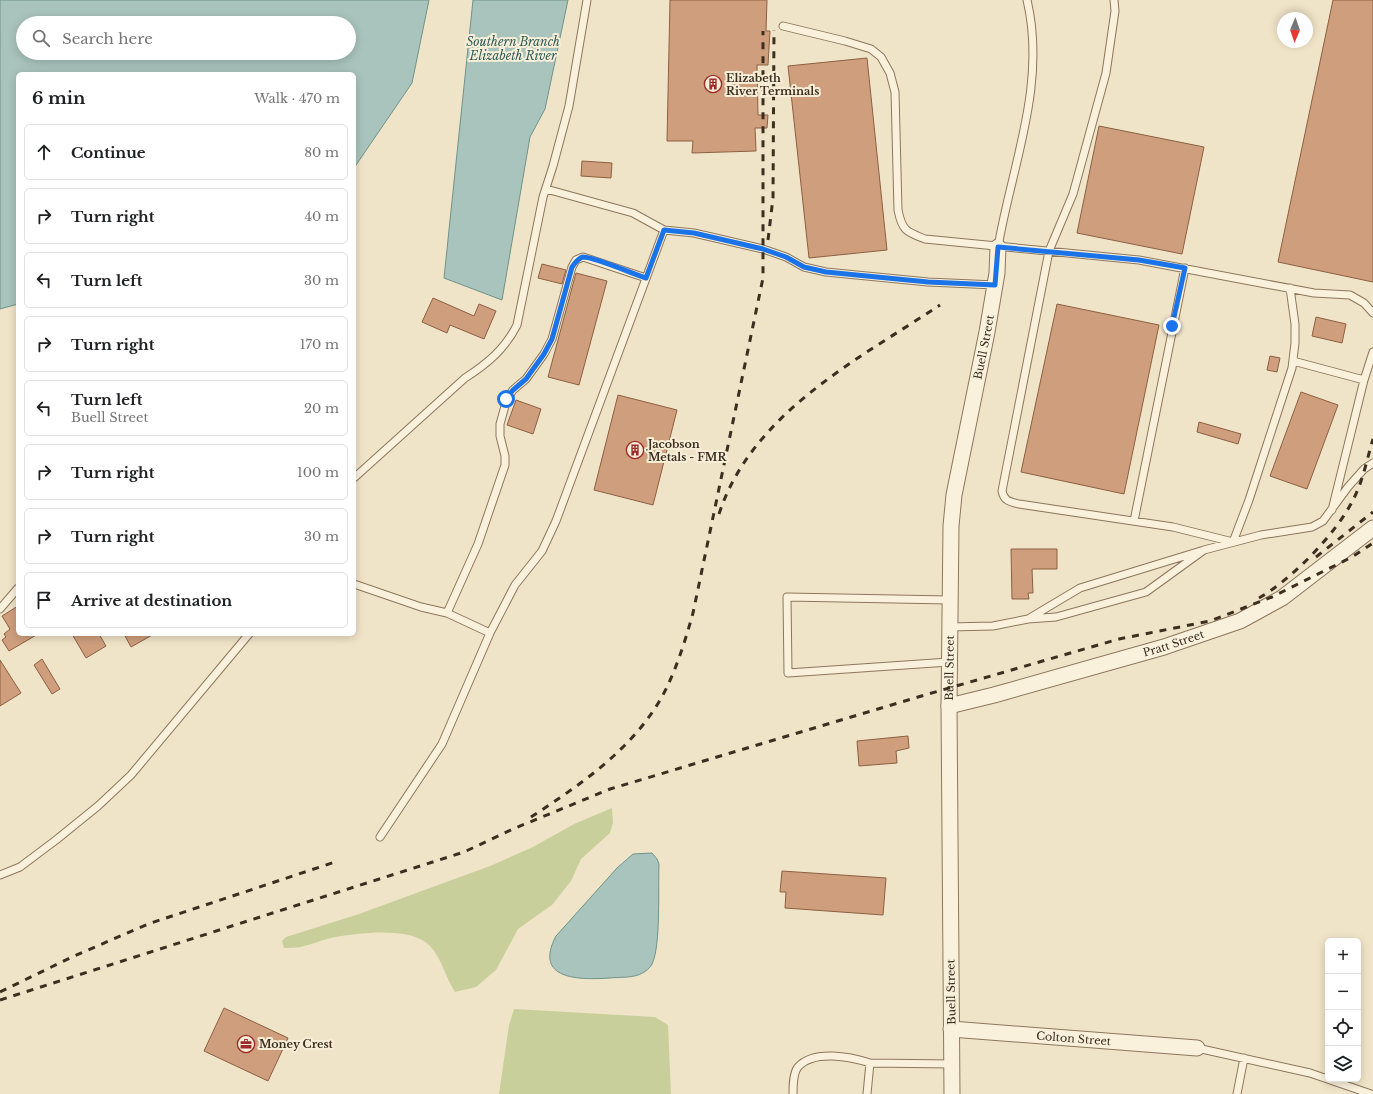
<!DOCTYPE html>
<meta charset="utf-8">
<style>
body{margin:0;font-family:"Libre Baskerville",serif;background:#f2f2f2;color:#202124}
.controls{position:absolute;right:12px;bottom:12px;display:grid;overflow:hidden;border-radius:6px;box-shadow:0 2px 10px #0003}
.controls button{width:36px;height:36px;display:grid;place-items:center;padding:0;border:0;border-bottom:1px solid #e0e0e0;background:#fff;color:#202124;font:20px sans-serif}
.compass{position:absolute;left:1277px;top:12px;width:36px;height:36px;border-radius:50%;background:#fff;box-shadow:0 2px 10px #0003;rotate:182deg}
.stop{position:absolute;width:12px;height:12px;margin:-9px;border:3px solid #1a73e8;border-radius:50%;background:#fff}
.stop.end{background:#1a73e8;border-color:#fff;box-shadow:0 1px 4px #0008}
.list{margin:0;padding:0;list-style:none}
h2{display:flex;justify-content:space-between;align-items:center;height:52px;margin:0;padding:0 16px;font-size:17px}
h2 small{font-size:13px;font-weight:400;color:#757577}
.list li{display:grid;grid-template-columns:26px 1fr auto;gap:12px;align-items:center;box-sizing:border-box;height:56px;margin:0 8px 8px;padding:0 8px;border:1px solid #e0e0e0;border-radius:6px}
.list b{display:block;font-size:15px;white-space:nowrap}
.list p{margin:0;font-size:13px;white-space:nowrap;color:#757577}
.list em{font-size:13px;font-style:normal;color:#757577}
.icon{flex:none;width:22px;height:22px;fill:none;stroke:currentColor;stroke-width:2;stroke-linecap:round;stroke-linejoin:round}
.map{position:relative;flex:none;width:1373px;height:1094px;overflow:hidden}
.search{position:absolute;background:#fff;box-shadow:0 2px 10px #0003;left:16px;top:16px;width:340px;height:44px;display:flex;align-items:center;gap:10px;box-sizing:border-box;padding:0 14px;border-radius:22px;color:#757577;font-size:15px}
.panel{position:absolute;background:#fff;box-shadow:0 2px 10px #0003;left:16px;top:72px;width:340px;height:564px;border-radius:6px}
.map>svg:first-child{display:block}
.green{fill:#c9cf9b}
.water{fill:#a9c4bc;stroke:#6f938a;fill-rule:evenodd}
.building{fill:#cf9f7d;stroke:#8d5f41}
.lines{fill:none;stroke-linecap:round;stroke-linejoin:round}
.lane-casing{stroke:#8d765c;stroke-width:9}
.street-casing{stroke:#8d765c;stroke-width:17}
.lane{stroke:#faf1dc;stroke-width:7}
.street{stroke:#faf1dc;stroke-width:15}
.rail{stroke:#3d2e20;stroke-width:3;stroke-dasharray:7 7;stroke-linecap:butt}
.route{stroke:#1a73e8;stroke-width:5}
.labels{text-anchor:middle;dominant-baseline:central;stroke-width:4;stroke-linejoin:round;paint-order:stroke}
.poi-label{font-size:11px;font-weight:bold;fill:#3d2e20;stroke:#f7eed8;text-anchor:start}
.street-label{font-size:11px;fill:#3d2e20;stroke:#f7eed8}
.water-label{font-size:12px;font-style:italic;fill:#2f5d5a;stroke:#f7eed8}
</style>
<div class="map">
<svg width="1373" height="1094" viewBox="0 0 1373 1094">
<rect width="100%" height="100%" fill="#f0e4c8"/>
<path class="green" d="M612 808 613 823 610 833 581 859 571 881 552 905 518 929 496 970 476 987 455 992C445 977 442 959 430 946 412 926 360 933 335 937 316 941 305 949 284 948L282 941 286 937 359 914 490 866 533 847 574 824Z
M514 1009 655 1017 668 1025 671 1094H499L509 1025Z"/>
<path class="water" d="M0 0H429L412 83 354 168V74H18V304L0 309ZM23 23H349V53H23Z
M473 0H568L545 109 530 137 502 300 444 278Z
M652 853 657 859 659 864C658 887 661 946 652 964 649 970 643 973 638 975 629 978 619 977 610 978 579 980 533 980 556 936L617 868 633 854Z"/>
<path class="building" d="M670 0H767L766 31H770L768 65H757L758 115H768L767 128H755L756 151 692 153 693 141H667Z
M1333 0H1373V282L1278 262Z
M867 58 887 250 809 258 788 66Z
M1099 126 1204 147 1182 254 1077 233Z
M582 161 612 163 611 178 581 176Z
M542 264 566 270 562 284 538 278Z
M576 273 607 281 579 385 548 377Z
M433 298 474 316 479 304 496 311 484 339 450 325 447 333 422 322Z
M1057 304 1159 325 1124 494 1021 472Z
M1316 317 1346 324 1342 343 1312 336Z
M1270 356 1280 358 1277 372 1267 370Z
M1301 392 1338 405 1307 489 1270 476Z
M618 395 677 410 653 505 594 490Z
M516 400 541 409 533 434 507 425Z
M1199 422 1241 434 1238 444 1197 432Z
M1011 549H1057V569H1032L1033 593H1028L1029 599H1012Z
M18 606V634H38L9 651 2 640 6 637 4 634 10 629 2 616Z
M72 634H99L106 646 86 658Z
M124 634H154L131 647Z
M42 659 60 689 52 694 34 665Z
M0 660 21 693 0 706Z
M908 736 909 748 896 751 897 763 859 766 857 741Z
M782 871 886 878 883 915 785 908 786 892H780Z
M224 1008 288 1038 268 1081 204 1051Z"/>
<g class="lines">
<defs>
<path id="lane" d="M1114 0 1115 11 1106 73 1073 194 1049 251 1002 491C1004 501 1010 502 1019 504L1173 527 1233 542 1249 500 1292 368 1295 343V324L1290 288
M783 26 845 41 871 49 881 57 890 73 895 92 898 210C902 231 907 232 925 239L1139 260 1314 293 1350 295 1364 303 1373 313
M664 230 694 233 763 249 786 257 804 267 826 272 928 282 995 285
M998 247C1012 165 1047 84 1027 0
M1293 361 1364 380 1332 510
M1364 380 1373 352
M354 478 465 378C487 364 505 349 517 325L543 197 553 166 569 106 587 0
M1134 521 1185 268
M1204 550 1261 535 1312 527 1323 521 1348 487 1364 469 1373 463
M354 584 421 607 447 613 490 633 442 744 380 837
M0 609 18 588
M447 613 478 544 505 465V456L500 436V424L507 399 513 390 526 379 544 354 552 339 572 267 576 260 583 257 646 278
M949 627 993 626 1028 619 1056 617 1146 592 1204 550 1080 588 1028 619
M490 633 515 585 542 551 556 521 664 230 633 213 546 189
M949 662 788 673 787 597 949 600
M0 875 20 867 56 840 98 806 131 775 249 634
M1197 1048 1310 1073 1371 1094
M793 1094C793 1086 793 1073 798 1067 814 1049 851 1057 870 1063
M867 1094 870 1063 952 1064
M1237 1094 1244 1058"/>
<g id="street">
<path id="s1" d="M949 706 994 695 1164 647 1240 621 1282 598 1373 528"/>
<path id="s2" d="M951 1029 1197 1048"/>
<path id="s3" d="M952 1094 949 706 951 526 954 495 987 332 997 273 998 247"/>
</g>
</defs>
<use href="#lane" class="lane-casing"/>
<use href="#street" class="street-casing"/>
<use href="#lane" class="lane"/>
<use href="#street" class="street"/>
<path class="rail" d="M768 240 773 198 774 30
M719 514C752 413 857 360 940 305
M1316 557 1373 512
M1259 598C1292 579 1336 534 1353 500 1363 481 1367 459 1373 439
M531 817C583 783 639 745 667 687 678 664 686 638 693 613L763 278V31
M0 992 72 957 148 924 338 861
M0 1000 464 852 513 829 610 789 918 697 1119 639 1210 621 1272 597 1352 557 1373 543"/>
</g>
<g class="lines">
<path class="route" d="M506 399 513 390 526 379 544 354 552 339 572 267C575 263 578 258 583 257 595 257 633 274 646 278L664 230 694 233 763 249 786 257 804 267 826 272 928 282 995 285 998 247 1139 260 1185 268 1172 326"/>
</g>
<defs>
<symbol id="building-ring" viewBox="-11 -11 22 22"><circle r="9.5" fill="#f7eed8" stroke="#9e2a2b" stroke-width="1.5"/><path d="M-4-6H4V6H1V3H-1V6H-4ZM-2.5-4.3h1.7v1.8h-1.7ZM.8-4.3h1.7v1.8H.8ZM-2.5-1h1.7V.8h-1.7ZM.8-1h1.7V.8H.8Z" fill="#9e2a2b"/></symbol>
<symbol id="office-ring" viewBox="-11 -11 22 22"><circle r="9.5" fill="#f7eed8" stroke="#9e2a2b" stroke-width="1.5"/><path d="M-6-3h4V-5.5h4V-3h4V5H-6ZM-1-4.5V-3h2v-1.5ZM-6 0V1H6V0Z" fill="#9e2a2b"/></symbol>
</defs>
<g fill-rule="evenodd">
<use href="#building-ring" x="703" y="74" width="20" height="20"/>
<use href="#building-ring" x="625" y="440" width="20" height="20"/>
<use href="#office-ring" x="236" y="1034" width="20" height="20"/>
</g>
<g class="labels">
<g class="poi-label">
<text x="726" y="78">Elizabeth<tspan x="726" dy="13">River Terminals</tspan></text>
<text x="648" y="444">Jacobson<tspan x="648" dy="13">Metals - FMR</tspan></text>
<text x="259" y="1044">Money Crest</text>
</g>
<g class="street-label">
<text stroke="none"><textPath href="#s3" startOffset="750">Buell Street</textPath></text>
<text stroke="none"><textPath href="#s1" startOffset="233">Pratt Street</textPath></text>
<text stroke="none"><textPath href="#s3" startOffset="426">Buell Street</textPath></text>
<text transform="translate(951 992) rotate(-91)">Buell Street</text>
<text stroke="none"><textPath href="#s2" startOffset="123">Colton Street</textPath></text>
</g>
<g class="water-label">
<text x="513" y="41">Southern Branch<tspan x="513" dy="14">Elizabeth River</tspan></text>
</g>
</g>
</svg>
<div class="controls">
<button>+</button>
<button>−</button>
<button><svg class="icon" aria-label="locate" viewBox="0 0 24 24"><circle cx="12" cy="12" r="6"/><path d="M12 2v4M12 18v4M2 12h4M18 12h4"/></svg></button>
<button><svg class="icon" aria-label="layers" viewBox="0 0 24 24"><path d="M12 4l9 5-9 5-9-5zM3 14l9 5 9-5"/></svg></button>
</div>
<svg class="compass" viewBox="-18 -18 36 36"><path d="M0-13l5 13h-10z" fill="#e53935"/><path d="M0 13l5-13h-10z" fill="#757577"/></svg>
<div class="stop" style="left:506px;top:399px"></div>
<div class="stop end" style="left:1172px;top:326px"></div>
<div class="search"><svg class="icon" aria-label="search" viewBox="0 0 24 24"><circle cx="10" cy="10" r="6"/><path d="M15 15l6 6"/></svg>Search here</div>
<section class="panel">
<h2>6 min<small>Walk · 470 m</small></h2>
<ul class="list">
<li><svg class="icon" aria-label="ahead" viewBox="0 0 24 24"><path d="M12 20V5M6 11l6-6 6 6"/></svg><div><b>Continue</b></div><em>80 m</em></li>
<li><svg class="icon" aria-label="right" viewBox="0 0 24 24"><path d="M7 20v-9h11M14 6l5 5-5 5"/></svg><div><b>Turn right</b></div><em>40 m</em></li>
<li><svg class="icon" aria-label="left" viewBox="0 0 24 24"><path d="M17 20v-9H6M10 6l-5 5 5 5"/></svg><div><b>Turn left</b></div><em>30 m</em></li>
<li><svg class="icon" aria-label="right" viewBox="0 0 24 24"><path d="M7 20v-9h11M14 6l5 5-5 5"/></svg><div><b>Turn right</b></div><em>170 m</em></li>
<li><svg class="icon" aria-label="left" viewBox="0 0 24 24"><path d="M17 20v-9H6M10 6l-5 5 5 5"/></svg><div><b>Turn left</b><p>Buell Street</p></div><em>20 m</em></li>
<li><svg class="icon" aria-label="right" viewBox="0 0 24 24"><path d="M7 20v-9h11M14 6l5 5-5 5"/></svg><div><b>Turn right</b></div><em>100 m</em></li>
<li><svg class="icon" aria-label="right" viewBox="0 0 24 24"><path d="M7 20v-9h11M14 6l5 5-5 5"/></svg><div><b>Turn right</b></div><em>30 m</em></li>
<li><svg class="icon" aria-label="arrive" viewBox="0 0 24 24"><path d="M6 21V4h12l-3 4 3 4H6"/></svg><div><b>Arrive at destination</b></div></li>
</ul>
</section>
</div>
